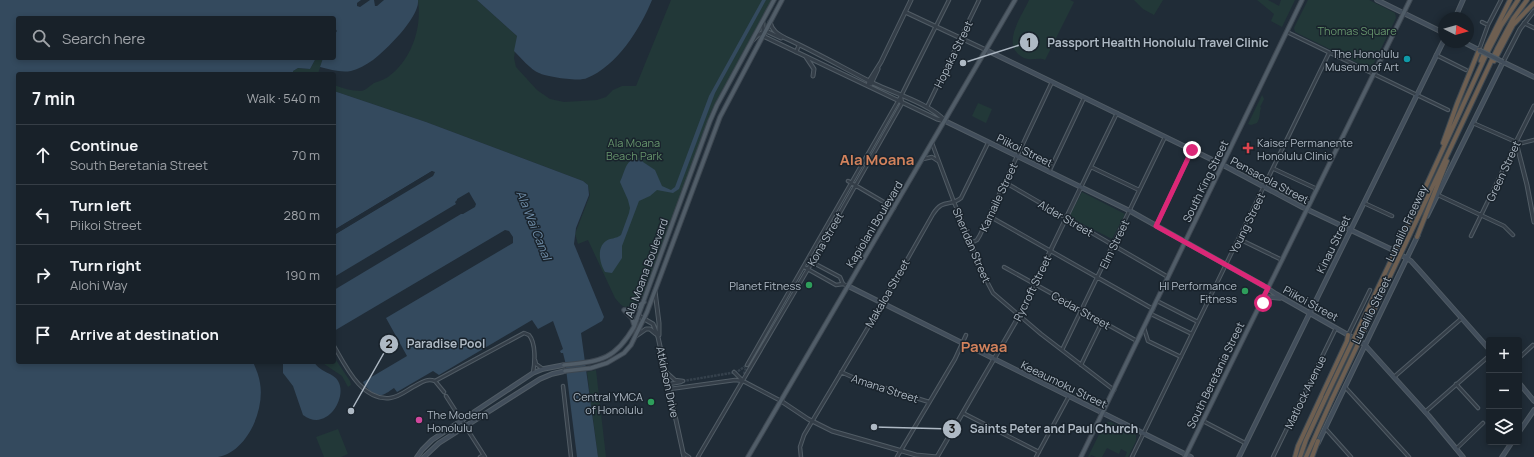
<!DOCTYPE html>
<meta charset="utf-8">
<style>
body{margin:0;font-family:Manrope,sans-serif;background:#252e35;color:#f1f3f6}
.controls{position:absolute;right:12px;bottom:12px;display:grid;overflow:hidden;border-radius:4px;box-shadow:0 2px 6px #0003}
.controls button{width:36px;height:36px;display:grid;place-items:center;padding:0;border:0;border-bottom:1px solid #363e46;background:#182129;color:#f1f3f6;font:20px sans-serif}
.compass{position:absolute;left:1438px;top:12px;width:36px;height:36px;border-radius:50%;background:#182129;box-shadow:0 2px 6px #0003;rotate:95deg}
.stop{position:absolute;width:12px;height:12px;margin:-9px;border:3px solid #db2777;border-radius:50%;background:#fff}
.stop.end{background:#db2777;border-color:#fff;box-shadow:0 1px 4px #0008}
.list{margin:0;padding:0;list-style:none}
h2{display:flex;justify-content:space-between;align-items:center;height:52px;margin:0;padding:0 16px;font-size:17px}
h2 small{font-size:13px;font-weight:400;color:#9fa3a8}
.list li{display:grid;grid-template-columns:26px 1fr auto;gap:12px;align-items:center;box-sizing:border-box;height:60px;padding:0 16px;border-top:1px solid #363e46}
.list b{display:block;font-size:15px;white-space:nowrap}
.list p{margin:0;font-size:13px;white-space:nowrap;color:#9fa3a8}
.list em{font-size:13px;font-style:normal;color:#9fa3a8}
.icon{flex:none;width:22px;height:22px;fill:none;stroke:currentColor;stroke-width:2;stroke-linecap:round;stroke-linejoin:round}
.map{position:relative;flex:none;width:1534px;height:457px;overflow:hidden}
.search{position:absolute;background:#182129;box-shadow:0 2px 6px #0003;left:16px;top:16px;width:320px;height:44px;display:flex;align-items:center;gap:10px;box-sizing:border-box;padding:0 14px;border-radius:4px;color:#9fa3a8;font-size:15px}
.panel{position:absolute;background:#182129;box-shadow:0 2px 6px #0003;left:16px;top:72px;width:320px;height:292px;border-radius:4px}
.map>svg:first-child{display:block}
.green{fill:#223838}
.water{fill:#344a5e}
.pier{fill:#202c37}
.lines{fill:none;stroke-linecap:round;stroke-linejoin:round}
.minor-tunnel{stroke:#35414c;stroke-width:2.5;stroke-dasharray:2.5 1;stroke-linecap:butt}
.minor-casing{stroke:#515c65;stroke-width:4.5}
.tertiary-casing{stroke:#515c65;stroke-width:5}
.secondary-casing{stroke:#515c65;stroke-width:5.5}
.primary-casing{stroke:#3d4751;stroke-width:5.5}
.motorway-casing{stroke:#3e4952;stroke-width:6}
.minor{stroke:#343e48;stroke-width:2.5}
.tertiary{stroke:#343e48;stroke-width:3}
.secondary{stroke:#424e5b;stroke-width:3.5}
.primary{stroke:#515d68;stroke-width:3.5}
.motorway{stroke:#6e5f51;stroke-width:4}
.secondary-bridge-casing{stroke:#515c65;stroke-width:5.5;stroke-linecap:butt}
.motorway-bridge-casing{stroke:#3e4952;stroke-width:6;stroke-linecap:butt}
.secondary-bridge{stroke:#424e5b;stroke-width:3.5}
.motorway-bridge{stroke:#6e5f51;stroke-width:4}
.route{stroke:#db2777;stroke-width:5}
.culture-dot{fill:#0f9aa8;stroke:#19232c;stroke-width:1.5}
.health-dot{fill:#e0444e;stroke:#19232c;stroke-width:1.5}
.leisure-dot{fill:#2e9e5b;stroke:#19232c;stroke-width:1.5}
.hotel-dot{fill:#d1479c;stroke:#19232c;stroke-width:1.5}
.labels{text-anchor:middle;dominant-baseline:central;stroke-width:3;stroke-linejoin:round;paint-order:stroke}
.park-label{font-size:11px;fill:#66946c;stroke:#19232c}
.poi-label{font-size:11px;fill:#aeb9c4;stroke:#19232c;text-anchor:end}
.street-label{font-size:11px;fill:#aeb9c4;stroke:#19232c}
.water-label{font-size:12px;font-style:italic;fill:#6f8da8;stroke:#19232c}
.district-label{font-size:15px;font-weight:bold;fill:#d2825c;stroke:#19232c}
.leader{fill:none;stroke:#aeb9c4;stroke-width:1.5}
.callout-dot{fill:#aeb9c4;stroke:#19232c;stroke-width:1.5}
.mark-label{font-size:12px;text-anchor:middle;font-weight:bold;fill:#111}
.callout-label{font-size:12px;text-anchor:middle;font-weight:bold;fill:#aeb9c4;stroke:#19232c;stroke-width:3;stroke-linejoin:round;paint-order:stroke}
</style>
<div class="map">
<svg width="1534" height="457" viewBox="0 0 1534 457">
<rect width="100%" height="100%" fill="#202c37"/>
<path class="green" d="M418 0H477L517 36 514 58 516 67 537 90 550 99 564 102 597 100 606 97 613 90 622 86H636L671 0H771L709 118 645 294 634 307C623 309 621 305 615 298L588 240 578 244 575 234 590 195 588 185 583 181 426 122 334 91V85C342 88 352 91 361 91 367 90 369 86 374 83 379 81 383 80 388 77 412 59 422 28 418 0Z
M1029 0H1070L1074 2 1045 60C1039 57 1032 61 1024 58 999 46 1022 16 1029 0Z
M1134 0H1163L1154 15 1143 9Z
M1257 0H1268L1279 6 1281 0H1295L1282 27 1271 21 1274 14Z
M1308 0H1369L1395 13 1396 18 1372 67 1368 68 1295 32 1294 28Z
M316 58H323L318 74H293V71L298 68 310 69Z
M1262 95 1264 99 1260 107 1261 108C1259 112 1261 117 1257 123L1251 125 1248 124Z
M978 103 992 109 986 123 972 116Z
M1082 192 1125 214 1112 239 1069 217Z
M334 357 350 381 351 385 348 387 342 376 324 364 323 362H334Z
M596 370 606 457H598L587 372Z
M1107 422H1111L1136 435V441L1128 457H1125L1127 452 1121 449 1119 454 1107 448 1102 457H1096L1091 455 1090 457H1088L1104 424Z
M338 429 348 454 341 457H324L316 437Z"/>
<path class="water" d="M0 0H361L357 3V6L360 7 370 0H374L375 6H377L384 0H418C420 17 386 50 373 60 366 65 358 69 351 71 340 73 330 69 320 67L323 58H334V35L337 31 334 27V18H18V58H316L310 69 298 68 293 71V74H18V362H253C256 369 259 376 260 383 265 410 247 452 218 457H0Z
M477 0H652C640 29 617 66 587 78 580 82 547 77 539 73 531 70 520 57 514 51L517 36Z
M762 0H766L715 93 679 189 673 193 657 190 650 196 639 201 622 246V258L612 273 605 272C600 264 596 248 606 241 610 238 616 239 621 235L629 213 630 208 628 200 620 182C625 172 626 156 641 158L643 162 655 170 662 186 671 190 675 187 709 96Z
M334 91 426 122 583 181 588 185 589 195 576 228 574 244 604 317 602 321 581 333 598 457H577L565 361 563 353H561L560 351 563 349 553 321 538 329 532 320 439 375 433 371 397 392 394 388C391 390 386 394 382 395 375 396 365 388 363 382L407 356 386 318 513 243V237L509 231 505 230 334 331V290L461 214H463L475 207 476 204 469 192 457 199V200L455 202 456 204 334 277V235L434 174 432 171 334 230Z
M283 362H314C321 373 334 373 338 381 348 397 327 433 303 415L293 386 283 373Z"/>
<path class="pier" d="M432 171 435 172 433 176 334 235V233L432 173 334 232V230Z"/>
<g class="lines">
<path class="minor-tunnel" d="M744 374 746 368
M683 381 737 372 747 365"/>
<defs>
<path id="minor" d="M1482 22 1488 25
M1524 23 1534 28
M1287 32 1448 110
M1479 50 1488 25 1501 0
M796 52 799 45
M1436 55 1466 70
M927 107 979 0
M1473 123 1516 142 1522 143 1534 140
M932 143 954 202 984 276 993 293 1041 334 1114 390
M923 159 932 157 938 161
M1091 167 1139 190
M1274 169 1317 189
M1049 172 1084 98
M848 181 894 208
M1006 183 1168 277
M1081 187 1117 113
M1438 195 1504 226 1513 235
M1364 203 1392 216
M989 216 1153 309
M1156 226 1192 150
M1471 236 1516 143
M1239 239 1282 260
M971 243 977 240 980 235 1052 82
M808 260 840 277 843 284
M804 267 836 285 843 284 848 286
M1004 267 1137 341
M1157 301 1198 322
M1151 314 1192 334
M1144 328 1148 341 1181 357
M1348 335 1370 290
M334 346C346 367 362 401 390 398 399 397 406 391 413 387 421 383 426 378 435 381L524 333 529 335C536 343 535 362 533 373
M1062 350 1165 137
M1519 358 1533 345
M535 360 536 364 543 369
M747 365 901 96 949 0
M1081 365 1102 322
M666 372 675 380 683 381
M734 372 743 381 781 401
M841 372 859 380 929 402
M1394 377 1462 318
M435 381 444 392
M669 384 681 382
M1456 384 1478 408
M563 386 571 457
M1345 387 1409 457
M670 389 735 380 743 381
M446 396 485 457
M1425 412 1489 356
M963 413 1039 452
M1203 421 1245 443
M1325 428 1351 457
M1456 449 1483 423
M683 453 689 457
M480 457 483 455
M698 457 808 269 900 107 902 103 901 97
M801 457 800 447 804 435 882 304 933 214C943 198 950 207 961 198L988 143
M897 457 955 359 966 335
M1036 457 1069 396
M1132 457 1329 53
M1273 457 1336 328"/>
<path id="tertiary" d="M905 12 986 50
M770 22C772 31 778 34 785 38 816 52 845 69 875 84 894 93 932 105 945 121
M763 23V36L937 119 945 121
M753 40 758 35 766 31 781 38
M806 57 814 69 813 76
M1503 62 1520 29 1534 11
M871 84 878 69
M868 86 869 81 881 62 911 0
M1534 106 1516 142 1527 185 1534 222
M655 291 659 323V335
M639 316 653 324 658 337 684 457
M636 336 646 329H650L656 334
M781 401 808 419 832 431 916 455 937 457
M937 457 1019 316 1081 187"/>
<path id="secondary" d="M1377 0 1444 33
M1455 18 1463 0
M1463 42 1479 50
M986 50 1223 165 1302 207 1395 251 1411 261 1420 271 1489 349
M945 121 1130 211 1264 286 1276 294 1364 344 1429 416 1463 457
M1427 216 1503 62 1534 77
M848 286 1191 457
M1260 305 1269 297 1280 298
M1519 383 1534 401
M1519 432 1534 410
M1318 443 1418 235
M417 457 422 450 432 440 533 373 543 369 564 365
M424 457 439 443 540 379 552 374 565 371
M1239 457 1444 40
M1502 457 1512 442"/>
<path id="primary" d="M624 310 635 309 644 302
M624 310 632 318 634 325
M564 365C600 361 614 361 634 327L710 121 717 105 774 0
M565 371 591 368 607 363 624 353 631 345 647 312 720 117 782 0
M748 457 1015 0
M1081 457 1302 0
M1185 457 1410 0"/>
<path id="motorway" d="M1481 61 1487 46 1510 0
M1494 61 1513 25 1534 3
M1443 143 1457 104 1479 50
M1415 210 1486 55 1501 26 1518 0
M1420 213 1497 49 1513 19 1527 0
M1417 237 1447 161
M1295 457 1298 446 1347 341 1348 335
M1300 457 1306 440 1326 397
M1306 457 1332 399
M1312 457 1318 441"/>
</defs>
<use href="#minor" class="minor-casing"/>
<use href="#tertiary" class="tertiary-casing"/>
<use href="#secondary" class="secondary-casing"/>
<use href="#primary" class="primary-casing"/>
<use href="#motorway" class="motorway-casing"/>
<use href="#minor" class="minor"/>
<use href="#tertiary" class="tertiary"/>
<use href="#secondary" class="secondary"/>
<use href="#primary" class="primary"/>
<use href="#motorway" class="motorway"/>
<defs>
<path id="secondary-bridge" d="M1479 50 1503 62"/>
<path id="motorway-bridge" d="M1326 397 1415 210
M1332 399 1420 213"/>
</defs>
<use href="#secondary-bridge" class="secondary-bridge-casing"/>
<use href="#motorway-bridge" class="motorway-bridge-casing"/>
<use href="#secondary-bridge" class="secondary-bridge"/>
<use href="#motorway-bridge" class="motorway-bridge"/>
</g>
<g class="lines">
<path class="route" d="M1192 150 1156 226 1264 286 1268 288 1259 306 1263 303"/>
</g>
<circle class="culture-dot" cx="1407" cy="59" r="4"/>
<path class="health-dot" d="M1246 142h4v4h4v4h-4v4h-4v-4h-4v-4h4z"/>
<g class="leisure-dot">
<circle cx="809" cy="285" r="4"/>
<circle cx="1245" cy="291" r="4"/>
<circle cx="651" cy="402" r="4"/>
</g>
<circle class="hotel-dot" cx="419" cy="420" r="4"/>
<g class="labels">
<g class="park-label">
<text x="1357" y="30">Thomas Square</text>
<text x="634" y="142">Ala Moana<tspan x="634" dy="13">Beach Park</tspan></text>
</g>
<g class="poi-label">
<text x="1399" y="53">The Honolulu<tspan x="1399" dy="13">Museum of Art</tspan></text>
<text x="1257" y="142" text-anchor="start">Kaiser Permanente<tspan x="1257" dy="13">Honolulu Clinic</tspan></text>
<text x="801" y="285">Planet Fitness</text>
<text x="1237" y="285">HI Performance<tspan x="1237" dy="13">Fitness</tspan></text>
<text x="643" y="396">Central YMCA<tspan x="643" dy="13">of Honolulu</tspan></text>
<text x="427" y="414" text-anchor="start">The Modern<tspan x="427" dy="13">Honolulu</tspan></text>
</g>
<g class="street-label">
<text transform="translate(953 54) rotate(-64)">Hopaka Street</text>
<text transform="translate(1025 150) rotate(26)">Piikoi Street</text>
<text transform="translate(1503 171) rotate(-65)">Green Street</text>
<text transform="translate(1270 180) rotate(28)">Pensacola Street</text>
<text transform="translate(1205 181) rotate(-64)">South King Street</text>
<text transform="translate(998 197) rotate(-65)">Kamaile Street</text>
<text transform="translate(1066 218) rotate(30)">Alder Street</text>
<text transform="translate(1247 223) rotate(-64)">Young Street</text>
<text transform="translate(1406 223) rotate(-65)">Lunalilo Freeway</text>
<text transform="translate(874 224) rotate(-59)">Kapiolani Boulevard</text>
<text transform="translate(825 239) rotate(-60)">Kona Street</text>
<text transform="translate(1114 244) rotate(-64)">Elm Street</text>
<text transform="translate(1333 244) rotate(-64)">Kinau Street</text>
<text transform="translate(972 245) rotate(67)">Sheridan Street</text>
<text transform="translate(646 268) rotate(-70)">Ala Moana Boulevard</text>
<text transform="translate(1032 288) rotate(-64)">Rycroft Street</text>
<text transform="translate(887 293) rotate(-60)">Makaloa Street</text>
<text transform="translate(1311 303) rotate(29)">Piikoi Street</text>
<text transform="translate(1081 310) rotate(29)">Cedar Street</text>
<text transform="translate(1371 310) rotate(-64)">Lunalilo Street</text>
<text transform="translate(1215 375) rotate(-64)">South Beretania Street</text>
<text transform="translate(668 382) rotate(78)">Atkinson Drive</text>
<text transform="translate(1064 384) rotate(26)">Keeaumoku Street</text>
<text transform="translate(885 388) rotate(18)">Amana Street</text>
<text transform="translate(1305 392) rotate(-64)">Matlock Avenue</text>
</g>
<g class="water-label">
<text transform="translate(534 225) rotate(68)">Ala Wai Canal</text>
</g>
<g class="district-label">
<text x="877" y="159">Ala Moana</text>
<text x="984" y="346">Pawaa</text>
</g>
</g>
<path class="leader" d="M963 63L1029 42M351 411L389 344M874 427L952 429"/>
<g class="callout-dot">
<circle cx="963" cy="63" r="4"/>
<circle cx="351" cy="411" r="4"/>
<circle cx="874" cy="427" r="4"/>
<circle cx="1029" cy="42" r="10"/>
<circle cx="389" cy="344" r="10"/>
<circle cx="952" cy="429" r="10"/>
</g>
<g class="mark-label">
<text x="1029" y="47">1</text>
<text x="389" y="348">2</text>
<text x="952" y="433">3</text>
</g>
<g class="callout-label">
<text x="1158" y="47">Passport Health Honolulu Travel Clinic</text>
<text x="446" y="348">Paradise Pool</text>
<text x="1054" y="433">Saints Peter and Paul Church</text>
</g>
</svg>
<div class="controls">
<button>+</button>
<button>−</button>
<button><svg class="icon" aria-label="layers" viewBox="0 0 24 24"><path d="M12 4l9 5-9 5-9-5zM3 14l9 5 9-5"/></svg></button>
</div>
<svg class="compass" viewBox="-18 -18 36 36"><path d="M0-13l5 13h-10z" fill="#e53935"/><path d="M0 13l5-13h-10z" fill="#9fa3a8"/></svg>
<div class="stop" style="left:1263px;top:303px"></div>
<div class="stop end" style="left:1192px;top:150px"></div>
<div class="search"><svg class="icon" aria-label="search" viewBox="0 0 24 24"><circle cx="10" cy="10" r="6"/><path d="M15 15l6 6"/></svg>Search here</div>
<section class="panel">
<h2>7 min<small>Walk · 540 m</small></h2>
<ul class="list">
<li><svg class="icon" aria-label="ahead" viewBox="0 0 24 24"><path d="M12 20V5M6 11l6-6 6 6"/></svg><div><b>Continue</b><p>South Beretania Street</p></div><em>70 m</em></li>
<li><svg class="icon" aria-label="left" viewBox="0 0 24 24"><path d="M17 20v-9H6M10 6l-5 5 5 5"/></svg><div><b>Turn left</b><p>Piikoi Street</p></div><em>280 m</em></li>
<li><svg class="icon" aria-label="right" viewBox="0 0 24 24"><path d="M7 20v-9h11M14 6l5 5-5 5"/></svg><div><b>Turn right</b><p>Alohi Way</p></div><em>190 m</em></li>
<li><svg class="icon" aria-label="arrive" viewBox="0 0 24 24"><path d="M6 21V4h12l-3 4 3 4H6"/></svg><div><b>Arrive at destination</b></div></li>
</ul>
</section>
</div>
